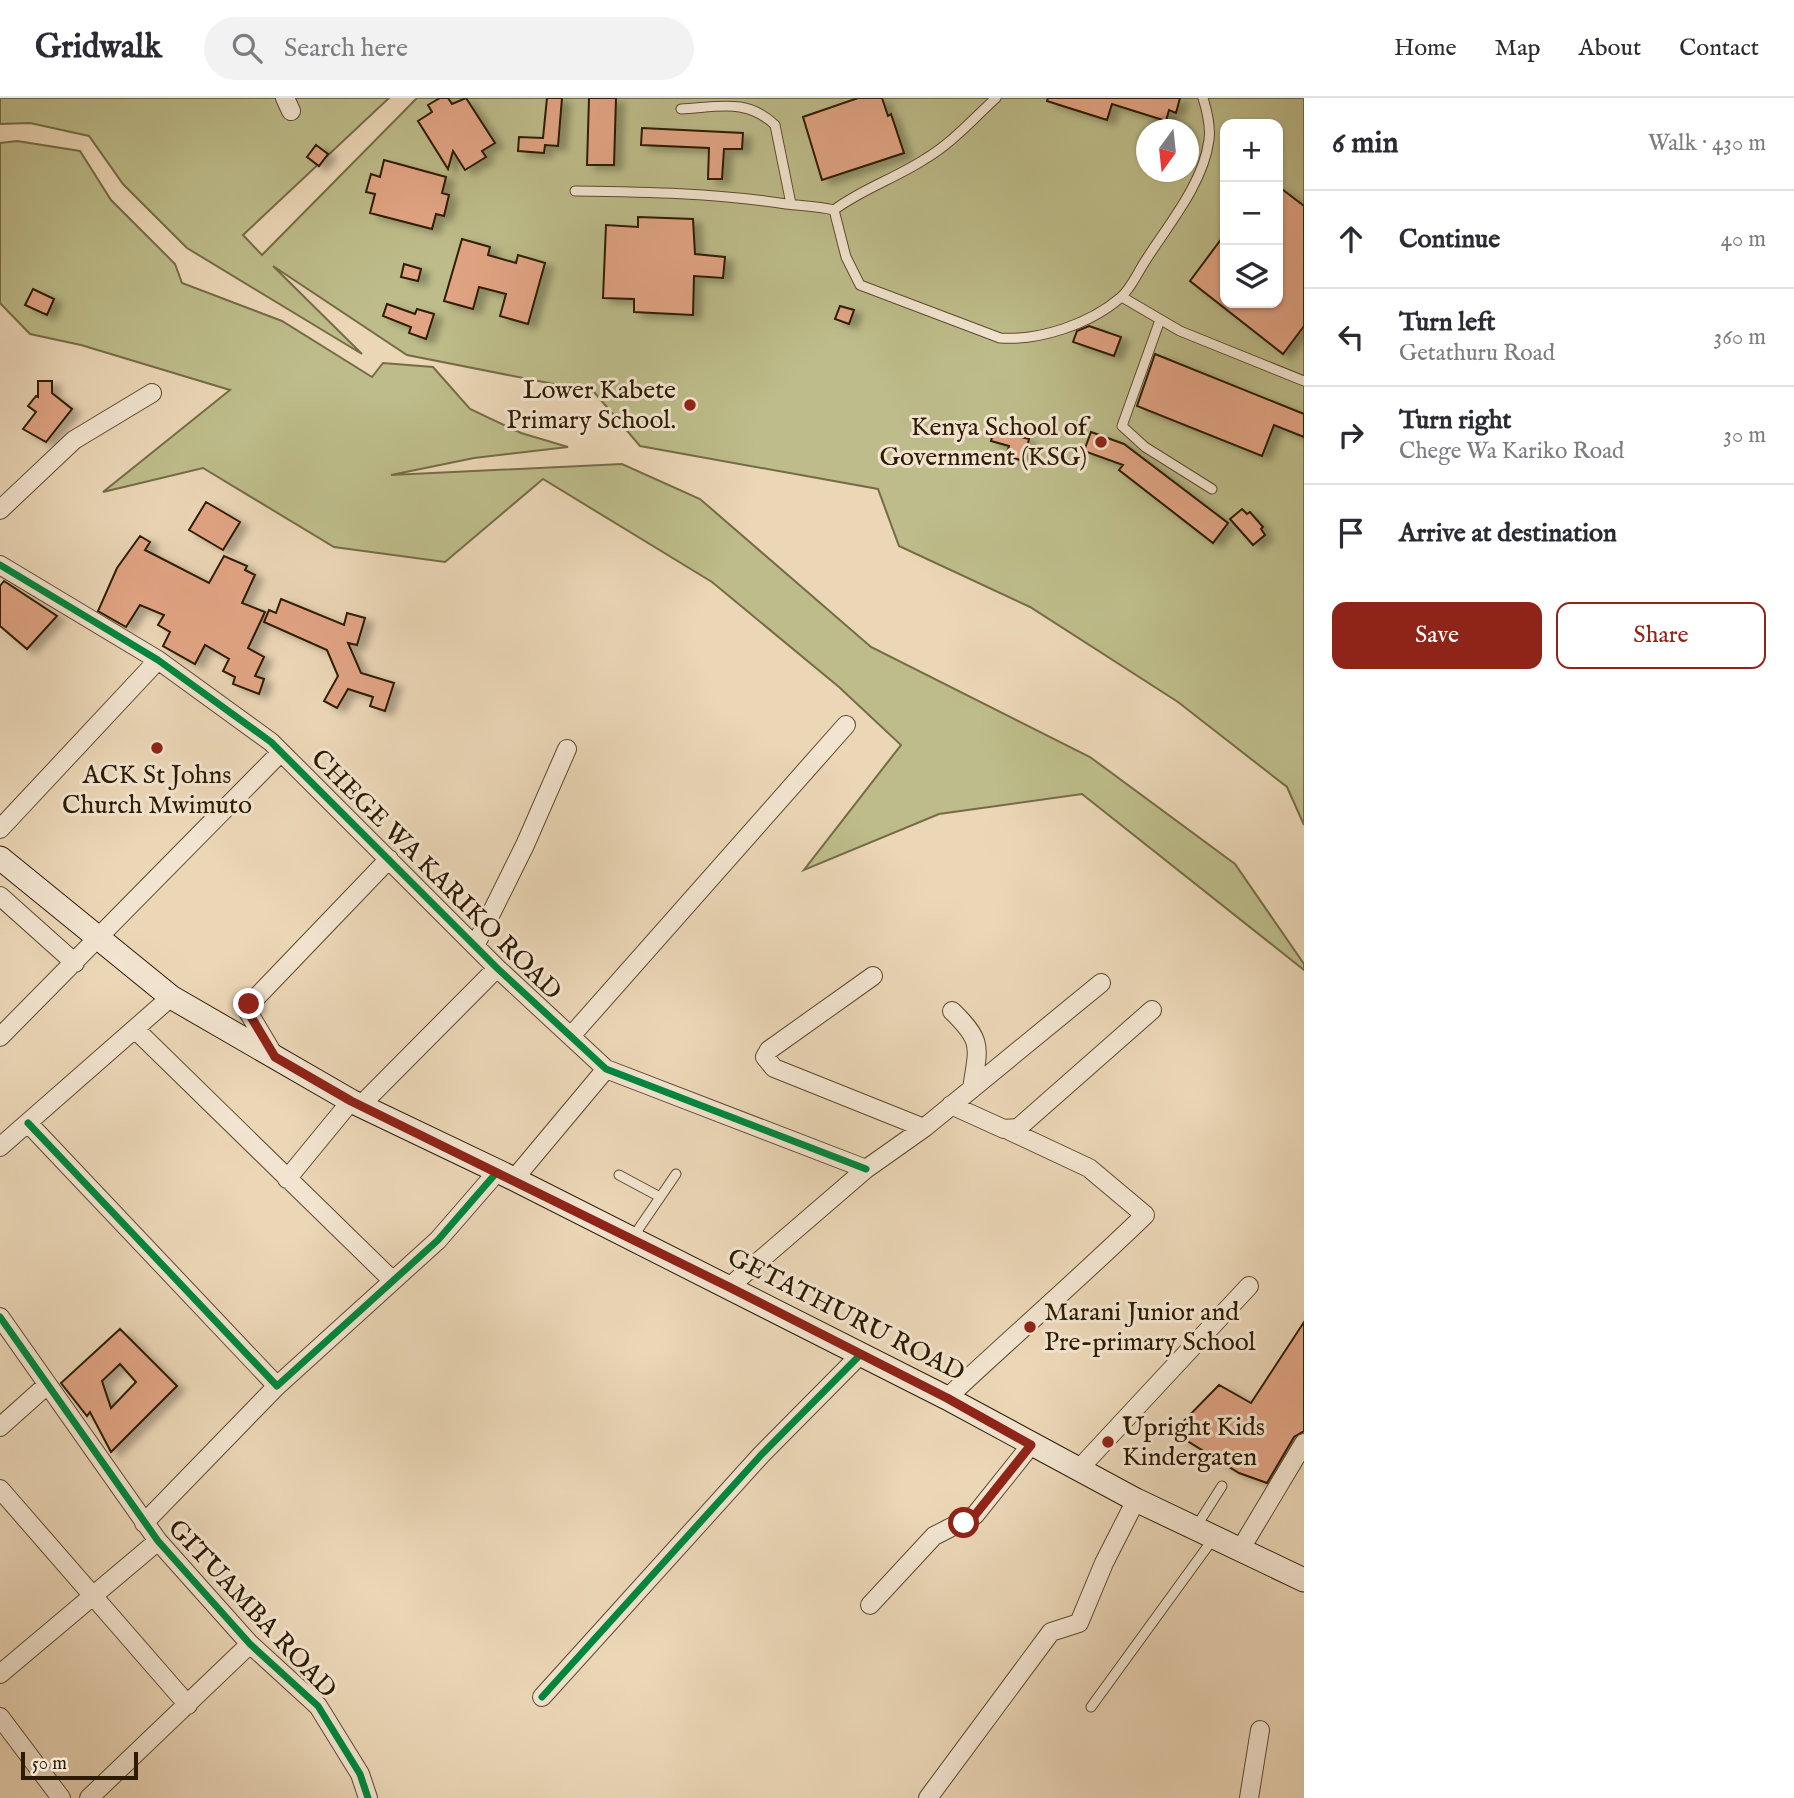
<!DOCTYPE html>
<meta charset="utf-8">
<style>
body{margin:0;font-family:"IM FELL English",serif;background:#f2f2f3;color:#2b2b33}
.controls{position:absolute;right:21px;top:21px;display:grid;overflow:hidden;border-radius:14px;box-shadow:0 2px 5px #0004}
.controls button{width:63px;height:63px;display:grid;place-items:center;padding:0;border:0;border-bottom:2px solid #e1e1e2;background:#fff;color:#2b2b33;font:35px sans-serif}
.compass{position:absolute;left:1136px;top:21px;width:63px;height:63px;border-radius:50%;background:#fff;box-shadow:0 2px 5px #0004;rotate:195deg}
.scale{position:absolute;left:21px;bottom:18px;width:117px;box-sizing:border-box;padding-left:7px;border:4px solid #2d1b00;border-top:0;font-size:19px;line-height:24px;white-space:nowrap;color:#2d1b00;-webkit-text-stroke:5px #f2e4d0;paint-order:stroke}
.stop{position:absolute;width:21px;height:21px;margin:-16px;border:5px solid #8f2418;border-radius:50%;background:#fff}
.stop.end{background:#8f2418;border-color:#fff;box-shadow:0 2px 7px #0008}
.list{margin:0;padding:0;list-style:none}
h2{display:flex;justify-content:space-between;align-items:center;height:91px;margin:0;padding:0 28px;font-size:30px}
h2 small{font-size:23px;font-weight:400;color:#7c7c81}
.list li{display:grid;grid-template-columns:46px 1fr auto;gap:21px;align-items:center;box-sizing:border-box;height:98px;padding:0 28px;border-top:2px solid #e1e1e2}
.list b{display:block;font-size:26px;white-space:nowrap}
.list p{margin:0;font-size:23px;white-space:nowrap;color:#7c7c81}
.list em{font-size:23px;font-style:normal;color:#7c7c81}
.actions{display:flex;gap:14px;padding:21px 28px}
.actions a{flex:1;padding:16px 0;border:2px solid #8f2418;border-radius:14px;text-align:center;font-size:24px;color:#8f2418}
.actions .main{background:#8f2418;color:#fff}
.icon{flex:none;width:38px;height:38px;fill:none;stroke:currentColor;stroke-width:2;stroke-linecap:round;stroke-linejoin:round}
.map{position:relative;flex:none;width:1304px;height:1700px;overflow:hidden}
header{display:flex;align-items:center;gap:42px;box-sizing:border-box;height:98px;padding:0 35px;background:#fff;border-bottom:2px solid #e1e1e2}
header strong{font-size:33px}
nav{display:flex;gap:38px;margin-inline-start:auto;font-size:24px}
.search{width:490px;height:63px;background:#f2f2f3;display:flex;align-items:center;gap:18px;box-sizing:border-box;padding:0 24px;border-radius:38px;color:#7c7c81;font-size:26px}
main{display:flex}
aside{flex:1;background:#fff}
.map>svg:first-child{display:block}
.green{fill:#bdbc8a;stroke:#756c45;stroke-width:2;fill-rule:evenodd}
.building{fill:#e1a484;stroke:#2d1b00;stroke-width:2;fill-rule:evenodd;filter:url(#shadow)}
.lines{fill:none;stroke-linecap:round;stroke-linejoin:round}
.service-casing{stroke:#5c4a2e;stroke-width:11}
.minor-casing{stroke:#5c4a2e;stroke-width:20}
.secondary-casing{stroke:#2d1b00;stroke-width:25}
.service{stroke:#f2e4d0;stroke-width:9}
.minor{stroke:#f2e4d0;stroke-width:18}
.secondary{stroke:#f2e4d0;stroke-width:23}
.cycleway-casing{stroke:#f2e4d0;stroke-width:11}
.cycleway{stroke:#00873e;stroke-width:7}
.route{stroke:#8f2418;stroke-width:9}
.poi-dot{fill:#8f2418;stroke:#f2e4d0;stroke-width:2.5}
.labels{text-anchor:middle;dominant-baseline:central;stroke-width:6;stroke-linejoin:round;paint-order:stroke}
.poi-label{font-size:26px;fill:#2d1b00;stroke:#f2e4d0;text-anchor:end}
.street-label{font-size:26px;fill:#2d1b00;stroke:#f2e4d0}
</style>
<header>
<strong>Gridwalk</strong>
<div class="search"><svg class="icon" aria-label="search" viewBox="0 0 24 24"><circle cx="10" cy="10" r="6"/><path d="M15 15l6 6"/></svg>Search here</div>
<nav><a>Home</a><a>Map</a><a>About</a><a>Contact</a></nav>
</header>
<main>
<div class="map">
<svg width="1304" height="1700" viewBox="0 0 1304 1700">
<defs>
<filter id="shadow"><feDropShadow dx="8" dy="4.5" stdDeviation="3.5" flood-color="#0004"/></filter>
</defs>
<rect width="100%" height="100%" fill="#ebd6b6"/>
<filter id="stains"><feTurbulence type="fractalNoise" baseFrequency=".00286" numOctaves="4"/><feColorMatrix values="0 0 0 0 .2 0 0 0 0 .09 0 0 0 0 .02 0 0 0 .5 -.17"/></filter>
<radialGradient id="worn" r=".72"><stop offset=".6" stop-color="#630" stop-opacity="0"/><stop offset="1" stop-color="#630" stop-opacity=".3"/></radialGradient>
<path class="green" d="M0 0H389L243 137 262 157 417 0H1304V727L1287 689 1178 604 1030 509 899 448 878 391 640 348 594 294 407 257 273 168 362 256 187 150 123 86 89 38 30 25 0 26ZM1225 26H1278V205H1225ZM1146 32H1188V74H1146Z
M17 43 80 53 111 102 175 166 182 185 282 223 372 279 383 265 433 269 470 311 521 335 568 349 474 360 391 377 622 366 700 401 871 549 1090 659 1235 766 1304 866V872L1082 696 939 716 804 772 901 647 839 589 712 484 543 381 445 464 334 449 203 370 103 394 230 292 81 247 30 236 0 205V45Z"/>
<path class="building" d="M440 0H448L452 6 466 0 495 45 482 53 486 59 465 72 453 53 448 71 418 23 432 14 428 7Z
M547 0H562L558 48 545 47 544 55 518 53 519 39 543 40Z
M589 0H616L614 67H587Z
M858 0H882L888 18 891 16 904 55 822 82 803 19Z
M1048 0H1180L1176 15 1169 12 1166 23 1112 6 1107 22 1047 3Z
M642 30 743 35 742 51H724L722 81H708L709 50 641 47Z
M316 47 328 56 319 68 307 59Z
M384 62 446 79 442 95 449 97 444 118 436 116 432 131 370 115 375 96 366 94 371 76 380 79Z
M1278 88 1304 108V228L1283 256 1190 183 1225 136V205H1278Z
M638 119 693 121 695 156 725 159 723 180 694 178 693 217 634 214V201L603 200 606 127 638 129Z
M462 141 490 149 488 157 516 165 518 157 545 165 528 226 500 218 506 196 479 189 473 211 444 203Z
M404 166 421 171 418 183 401 179Z
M33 191 54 201 47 217 25 207Z
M387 206 415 216 417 211 434 216 426 241 409 235 411 229 383 218Z
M840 208 854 212 849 226 835 221Z
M1089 228 1121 239 1114 258 1073 244 1077 233Z
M1155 256 1304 316V339L1274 327 1262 358 1137 308Z
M38 283H52V295L72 311 46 344 23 331 36 314 28 308 36 298 38 299Z
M994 332 1029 341 1024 363 1006 358 1009 348 991 343Z
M1091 334 1124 346 1228 425 1213 445 1119 372 1123 367 1084 353Z
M206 404 240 424 223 452 189 432Z
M1242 411 1247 416 1250 414 1263 429 1261 431 1265 437 1253 447 1230 421Z
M140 438 150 444 145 452 209 485 224 458 247 468 245 472 255 477 242 505 265 514 248 550 264 559 255 578 264 581 259 596 233 586 235 579 223 573 229 561 205 547 195 566 163 548 170 534 158 527 164 517 140 507 126 529 98 513 117 470Z
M4 483 57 518 27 551 0 528V488Z
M281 501 344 527 347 515 365 520 357 547 348 545 361 575 394 585 385 613 370 608 373 599 348 591 337 610 324 603 338 578 327 552 264 524 269 512 276 515Z
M1304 1224V1333L1294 1339 1267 1385 1239 1375 1173 1334 1219 1287 1251 1305Z
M120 1231 177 1288 111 1354 90 1314 87 1318 61 1285ZM120 1266 136 1284 111 1310 102 1283Z"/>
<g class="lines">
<defs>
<path id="service" d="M681 11C719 9 747 0 775 27L791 106
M575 93C646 94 716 95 786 106 803 108 817 108 834 112 862 91 896 80 925 61 952 45 973 21 996 0
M834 112 846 159 860 187 1000 240C1039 243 1090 226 1120 200 1130 192 1137 176 1144 165 1167 128 1203 87 1209 42 1211 28 1207 13 1203 0
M1122 199 1180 233 1304 283
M1160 222 1122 328 1145 349 1212 391
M619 1077 660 1099
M633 1139 676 1076
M1196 1429 1222 1388
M1091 1609 1213 1441"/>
<path id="minor" d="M285 0 291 13
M0 412 74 342 152 295
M0 467 158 562 271 644 497 870 606 971 866 1071
M0 731 158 562
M0 798 75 865
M475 848 525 747 567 651
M873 878 769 952 765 959 774 970 924 1030
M952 913C984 944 978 949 972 991
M135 931 393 1183
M571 938 846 627
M0 939 281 654
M275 959 247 912 249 907 389 761
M951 1007 1004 1031 1018 1030 1152 912
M360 1008 497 870
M28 1025 277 1288 438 1142 497 1074
M0 1049 171 899
M287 1081 351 1003
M514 1081 606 971
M729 1189 866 1071 924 1030 1101 885
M0 1219 158 1443 250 1546 318 1608 360 1676 368 1700
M947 1300C1013 1238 1080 1180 1145 1117L1089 1070 1010 1033
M0 1329 47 1287
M1078 1372 1249 1188
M0 1391 188 1607
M144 1425 277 1288
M1240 1452 1304 1345
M870 1507 934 1438 975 1417 1031 1347
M0 1576 158 1443
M542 1599 761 1357 860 1257
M0 1619 61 1700
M89 1700 250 1546
M928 1700 1051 1534 1079 1525 1104 1465 1136 1402
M1249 1700 1260 1632"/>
<path id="secondary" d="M0 760 171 899 351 1003 514 1081 947 1300 1136 1402 1304 1482"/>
</defs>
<use href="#service" class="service-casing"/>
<use href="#minor" class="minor-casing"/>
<use href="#secondary" class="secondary-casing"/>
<use href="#service" class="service"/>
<use href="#minor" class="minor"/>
<use href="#secondary" class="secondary"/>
<defs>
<path id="cycleway" d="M0 467 158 562 271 644 497 870 606 971 866 1071
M28 1025 277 1288 438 1142 497 1074
M0 1219 158 1443 250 1546 318 1608 360 1676 368 1700
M542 1599 761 1357 860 1257"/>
</defs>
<use href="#cycleway" class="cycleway-casing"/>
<use href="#cycleway" class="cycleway"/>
</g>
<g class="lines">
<path class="route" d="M249 906 247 912 275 959 351 1003 729 1189 947 1300 1031 1347 975 1417 964 1425"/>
</g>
<g class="poi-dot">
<circle cx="690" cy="307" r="7"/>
<circle cx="1101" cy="344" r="7"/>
<circle cx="157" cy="650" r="7"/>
<circle cx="1030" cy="1229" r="7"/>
<circle cx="1108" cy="1344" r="7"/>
</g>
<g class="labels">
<g class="poi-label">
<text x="676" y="292">Lower Kabete<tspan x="676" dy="30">Primary School.</tspan></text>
<text x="1087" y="329">Kenya School of<tspan x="1087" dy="30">Government (KSG)</tspan></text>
<text x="157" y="677" text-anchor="middle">ACK St Johns<tspan x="157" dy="30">Church Mwimuto</tspan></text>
<text x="1044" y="1214" text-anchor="start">Marani Junior and<tspan x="1044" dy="30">Pre-primary School</tspan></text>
<text x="1122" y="1329" text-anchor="start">Upright Kids<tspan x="1122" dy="30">Kindergaten</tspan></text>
</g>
<g class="street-label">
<text transform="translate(436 777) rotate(45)">CHEGE WA KARIKO ROAD</text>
<text transform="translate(846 1217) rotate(27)">GETATHURU ROAD</text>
<text transform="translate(252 1511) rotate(47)">GITUAMBA ROAD</text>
</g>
</g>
<rect width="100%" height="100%" filter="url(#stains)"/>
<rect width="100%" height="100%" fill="url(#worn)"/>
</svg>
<div class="controls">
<button>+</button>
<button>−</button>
<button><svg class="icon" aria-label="layers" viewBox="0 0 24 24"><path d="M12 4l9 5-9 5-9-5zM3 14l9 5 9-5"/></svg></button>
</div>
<svg class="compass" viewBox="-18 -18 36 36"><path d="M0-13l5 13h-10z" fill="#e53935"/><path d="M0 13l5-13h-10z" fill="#7c7c81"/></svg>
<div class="scale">50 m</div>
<div class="stop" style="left:964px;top:1425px"></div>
<div class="stop end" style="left:249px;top:906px"></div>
</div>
<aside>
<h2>6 min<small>Walk · 430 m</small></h2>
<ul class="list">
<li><svg class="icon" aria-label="ahead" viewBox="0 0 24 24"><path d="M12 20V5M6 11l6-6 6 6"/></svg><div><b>Continue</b></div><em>40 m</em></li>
<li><svg class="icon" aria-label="left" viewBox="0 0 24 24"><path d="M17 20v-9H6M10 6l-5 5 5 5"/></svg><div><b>Turn left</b><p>Getathuru Road</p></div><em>360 m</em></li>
<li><svg class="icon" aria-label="right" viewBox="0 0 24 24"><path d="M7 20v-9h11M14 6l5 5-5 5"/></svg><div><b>Turn right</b><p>Chege Wa Kariko Road</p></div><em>30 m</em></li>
<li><svg class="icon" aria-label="arrive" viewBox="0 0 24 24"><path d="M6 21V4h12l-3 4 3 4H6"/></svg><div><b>Arrive at destination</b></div></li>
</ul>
<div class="actions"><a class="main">Save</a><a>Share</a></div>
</aside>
</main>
